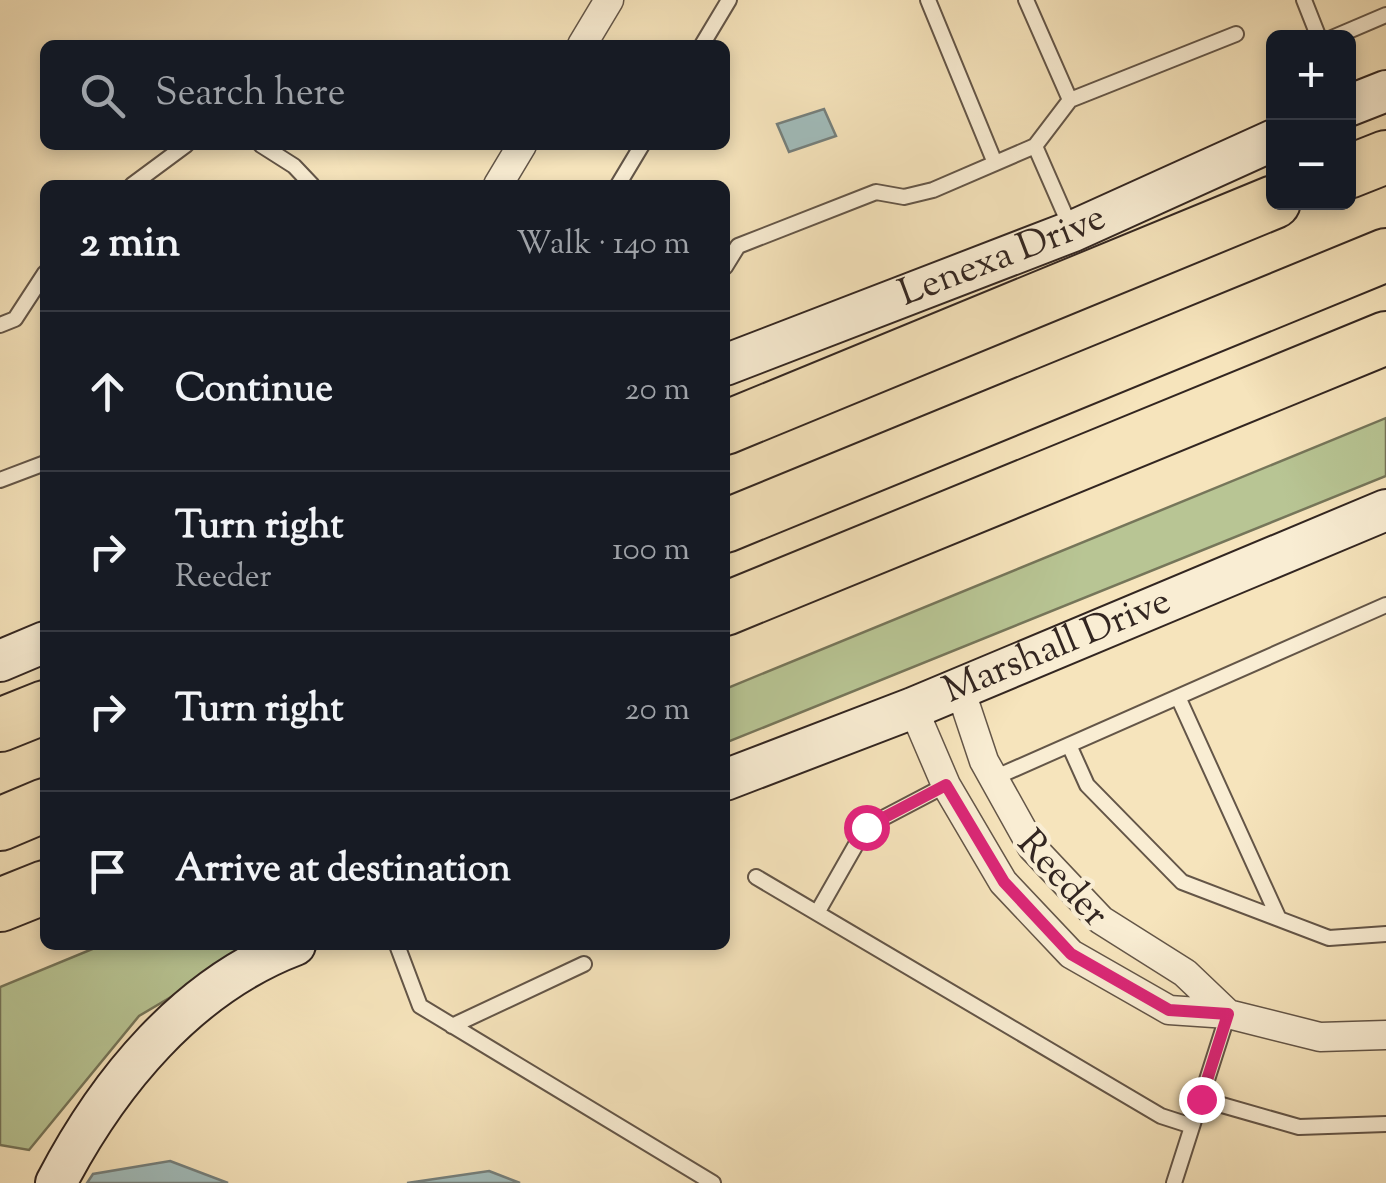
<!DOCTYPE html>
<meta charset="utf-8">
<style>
body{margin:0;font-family:"Sorts Mill Goudy",serif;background:#242831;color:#f1f3f6}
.controls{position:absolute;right:30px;top:30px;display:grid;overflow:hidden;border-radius:15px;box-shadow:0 5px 15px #0003}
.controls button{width:90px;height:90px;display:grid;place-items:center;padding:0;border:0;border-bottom:2px solid #363941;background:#171b24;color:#f1f3f6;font:50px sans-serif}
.stop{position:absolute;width:30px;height:30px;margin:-22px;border:8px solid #db2777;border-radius:50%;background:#fff}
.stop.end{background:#db2777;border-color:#fff;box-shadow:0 2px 10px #0008}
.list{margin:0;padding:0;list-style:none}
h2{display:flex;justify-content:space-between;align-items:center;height:130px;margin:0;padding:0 40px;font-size:42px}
h2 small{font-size:32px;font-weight:400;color:#9ea1a6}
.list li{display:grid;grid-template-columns:65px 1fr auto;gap:30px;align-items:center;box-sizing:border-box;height:160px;padding:0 40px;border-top:2px solid #363941}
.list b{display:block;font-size:38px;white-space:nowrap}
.list p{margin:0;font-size:32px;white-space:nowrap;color:#9ea1a6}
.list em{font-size:32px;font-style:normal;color:#9ea1a6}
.icon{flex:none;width:55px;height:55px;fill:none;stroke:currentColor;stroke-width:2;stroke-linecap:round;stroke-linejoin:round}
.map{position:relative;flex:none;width:1386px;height:1183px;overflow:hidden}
.search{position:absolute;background:#171b24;box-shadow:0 5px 15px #0003;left:40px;top:40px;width:690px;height:110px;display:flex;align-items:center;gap:25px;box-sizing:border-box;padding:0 35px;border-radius:15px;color:#9ea1a6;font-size:38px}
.panel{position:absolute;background:#171b24;box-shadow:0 5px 15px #0003;left:40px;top:180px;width:690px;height:770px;border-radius:15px}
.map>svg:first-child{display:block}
.green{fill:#b8c594;stroke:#76765a;stroke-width:2.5}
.water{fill:#a1bcbb;stroke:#75807d;stroke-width:2.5}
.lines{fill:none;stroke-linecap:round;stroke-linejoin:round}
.lane-casing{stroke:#645648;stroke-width:18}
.street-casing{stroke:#645648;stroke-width:31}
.secondary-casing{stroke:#332621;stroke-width:44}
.highway-casing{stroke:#332621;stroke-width:56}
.lane{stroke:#f9edd3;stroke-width:14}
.street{stroke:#f9edd3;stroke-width:28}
.secondary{stroke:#f9edd3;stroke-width:40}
.highway{stroke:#f6e4bc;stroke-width:52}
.route{stroke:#db2777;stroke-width:12}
.labels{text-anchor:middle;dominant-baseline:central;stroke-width:9;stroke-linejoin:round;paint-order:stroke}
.street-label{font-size:38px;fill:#332621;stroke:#f9edd3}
</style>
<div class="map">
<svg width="1386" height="1183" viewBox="0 0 1386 1183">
<rect width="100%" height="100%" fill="#f6e4bc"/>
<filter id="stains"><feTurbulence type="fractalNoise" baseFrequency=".002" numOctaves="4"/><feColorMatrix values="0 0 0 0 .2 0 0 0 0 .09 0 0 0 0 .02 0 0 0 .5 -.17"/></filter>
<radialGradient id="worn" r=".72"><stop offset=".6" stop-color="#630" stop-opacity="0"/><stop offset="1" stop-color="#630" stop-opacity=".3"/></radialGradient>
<path class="green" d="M1386 418V476L725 743V689Z
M102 945H259L139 1016 29 1150 0 1145V987Z"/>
<path class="water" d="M824 109 836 136 789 152 777 124Z
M170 1161 228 1183H87L93 1174Z
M489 1171 520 1183H407Z"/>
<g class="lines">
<defs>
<path id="lane" d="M928 0 995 163
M1026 0 1070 100
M1304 0 1319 38
M1332 38 1386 15
M702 45 729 0
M261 145 294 166 312 185
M1035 146 1070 100 1236 34
M132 185 186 145
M618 185 642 145
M725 267 738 246 876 192 904 197 933 190 1035 146 1070 226
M0 325 15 319 45 273
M0 480 45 463
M1178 697 1279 919
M1069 745 1087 785 1182 882 1329 938 1386 934
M994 778 1386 605
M756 877 1161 1116 1192 1126
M817 913 866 827 946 785
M397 945 420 1006 713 1183
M452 1026 584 964
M1201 1099 1299 1127 1386 1124
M1174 1183 1228 1014"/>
<path id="street" d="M582 45 609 0
M498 185 522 145
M960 689 984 761 1032 847 1101 920 1185 973 1228 1014
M913 708 946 785 1003 882 1071 954 1169 1010 1228 1014 1320 1037 1386 1035"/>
<g id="secondary">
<path d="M1348 106 1386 91"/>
<path id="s1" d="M725 365 1073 231 1274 140"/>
<path d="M0 661 45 642"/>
<path id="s2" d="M725 780 913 708 1386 510"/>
<path d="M56 1183C108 1083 187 986 295 945"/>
</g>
<path id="highway" d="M1348 172 1386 157
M725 428 1274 202
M725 526 1386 255
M725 609 1386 338
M0 725 45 707
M0 824 45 805
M0 905 45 887"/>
</defs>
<use href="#lane" class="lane-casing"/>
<use href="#street" class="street-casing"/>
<use href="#secondary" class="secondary-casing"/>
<use href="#highway" class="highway-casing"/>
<use href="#lane" class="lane"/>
<use href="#street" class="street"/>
<use href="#secondary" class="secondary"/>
<use href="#highway" class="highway"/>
</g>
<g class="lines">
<path class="route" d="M866 827 946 785 1004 882 1071 954 1169 1010 1228 1014 1201 1099"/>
</g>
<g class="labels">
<g class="street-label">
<text stroke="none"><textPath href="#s1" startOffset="298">Lenexa Drive</textPath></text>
<text stroke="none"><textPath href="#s2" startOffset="358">Marshall Drive</textPath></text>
<text transform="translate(1061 880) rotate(48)">Reeder</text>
</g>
</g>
<rect width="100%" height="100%" filter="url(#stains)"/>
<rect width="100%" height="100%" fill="url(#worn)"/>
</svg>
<div class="controls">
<button>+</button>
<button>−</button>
</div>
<div class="stop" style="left:866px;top:827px"></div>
<div class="stop end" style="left:1201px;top:1099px"></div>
<div class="search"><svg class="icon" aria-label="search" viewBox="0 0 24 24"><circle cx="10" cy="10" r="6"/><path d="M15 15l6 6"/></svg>Search here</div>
<section class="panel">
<h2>2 min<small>Walk · 140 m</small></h2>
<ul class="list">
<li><svg class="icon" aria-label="ahead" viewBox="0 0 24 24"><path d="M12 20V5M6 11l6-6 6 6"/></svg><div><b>Continue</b></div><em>20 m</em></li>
<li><svg class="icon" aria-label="right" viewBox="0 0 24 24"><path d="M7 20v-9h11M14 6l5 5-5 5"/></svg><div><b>Turn right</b><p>Reeder</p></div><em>100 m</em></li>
<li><svg class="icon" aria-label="right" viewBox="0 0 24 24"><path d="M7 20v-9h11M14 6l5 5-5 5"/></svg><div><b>Turn right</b></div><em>20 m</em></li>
<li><svg class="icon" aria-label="arrive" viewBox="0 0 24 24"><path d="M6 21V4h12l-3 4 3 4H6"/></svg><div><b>Arrive at destination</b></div></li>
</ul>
</section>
</div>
